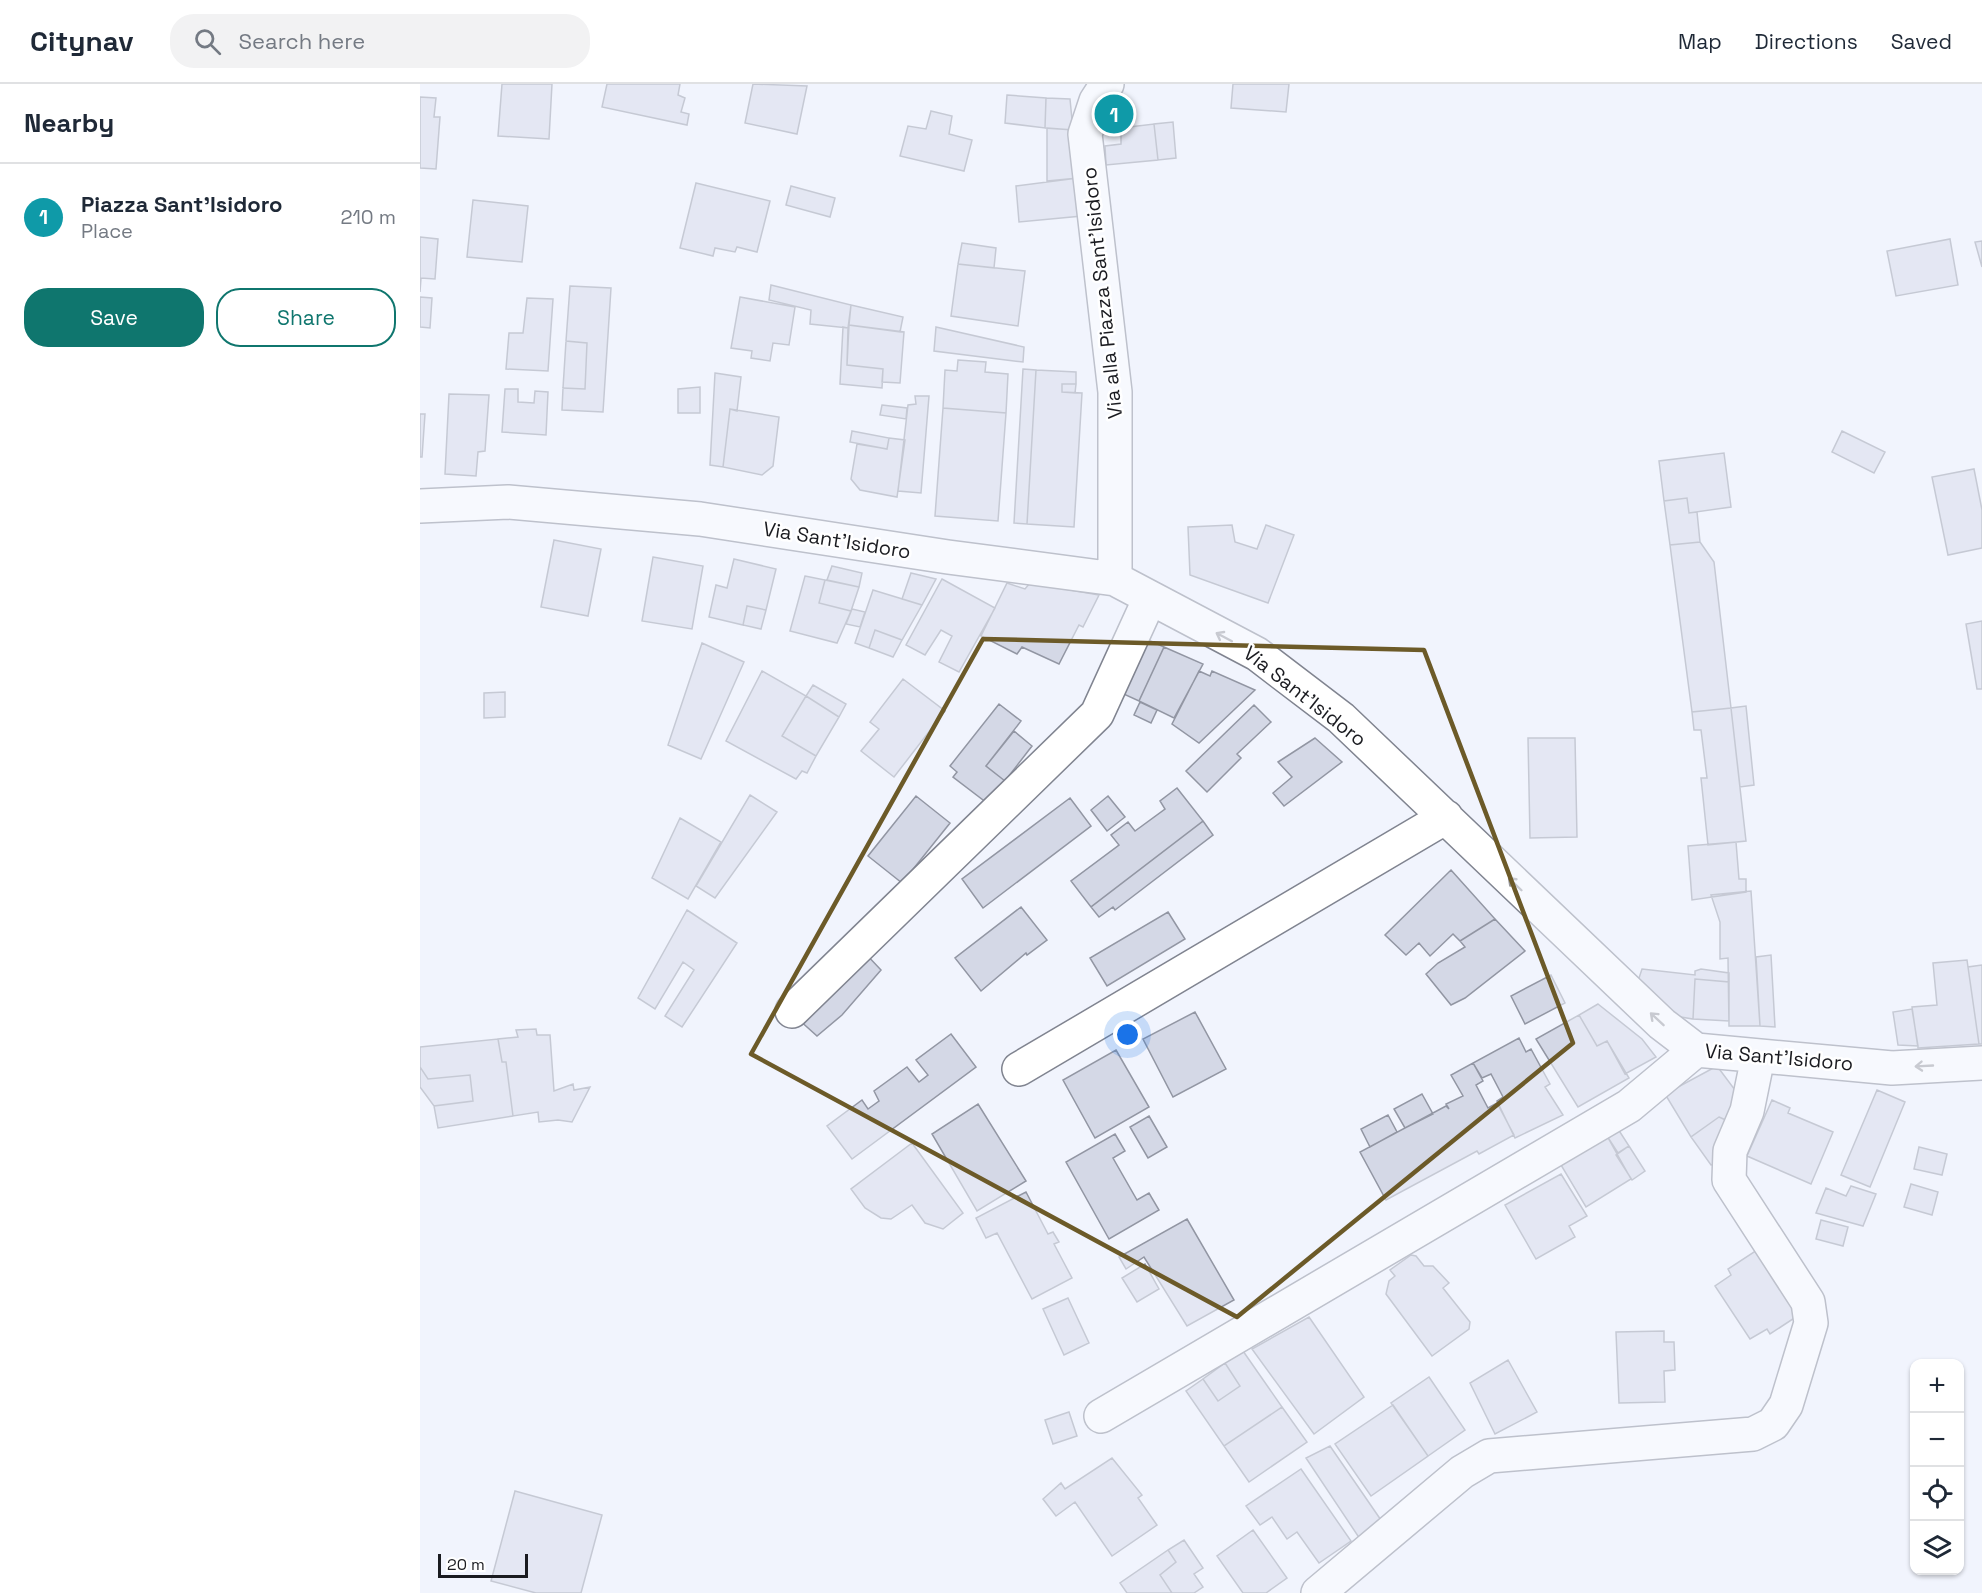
<!DOCTYPE html>
<meta charset="utf-8">
<style>
body{margin:0;font-family:"Space Grotesk",sans-serif;background:#f2f2f3;color:#1f2937}
.controls{position:absolute;right:18px;bottom:18px;display:grid;overflow:hidden;border-radius:12px;box-shadow:0 2px 4px #0004}
.controls button{width:54px;height:54px;display:grid;place-items:center;padding:0;border:0;border-bottom:2px solid #e0e1e3;background:#fff;color:#1f2937;font:30px sans-serif}
.scale{position:absolute;left:18px;bottom:15px;width:90px;box-sizing:border-box;padding-left:6px;border:3px solid #1a1b20;border-top:0;font-size:16px;line-height:21px;white-space:nowrap;color:#1a1b20;-webkit-text-stroke:4px #fff;paint-order:stroke}
.you{position:absolute;left:708px;top:951px;width:21px;height:21px;margin:-15px;border:4px solid #fff;border-radius:50%;background:#1a73e8;box-shadow:0 0 0 9px #1a73e833}
.badge{display:grid;place-items:center;width:39px;height:39px;border-radius:50%;background:#0f766e;color:#fff;font-size:20px;font-weight:700}
.pin{position:absolute;translate:-50% -50%;border:3px solid #fff;box-shadow:0 2px 6px #0006}
.list{margin:0;padding:0;list-style:none}
h2{display:flex;justify-content:space-between;align-items:center;height:78px;margin:0;padding:0 24px;font-size:26px}
h2 small{font-size:20px;font-weight:400;color:#747a83}
.list li{display:grid;grid-template-columns:39px 1fr auto;gap:18px;align-items:center;box-sizing:border-box;height:108px;padding:0 24px;border-top:2px solid #e0e1e3}
.list b{display:block;font-size:22px;white-space:nowrap}
.list p{margin:0;font-size:20px;white-space:nowrap;color:#747a83}
.list em{font-size:20px;font-style:normal;color:#747a83}
.actions{display:flex;gap:12px;padding:18px 24px}
.actions a{flex:1;padding:14px 0;border:2px solid #0f766e;border-radius:24px;text-align:center;font-size:21px;color:#0f766e}
.actions .main{background:#0f766e;color:#fff}
.icon{flex:none;width:33px;height:33px;fill:none;stroke:currentColor;stroke-width:2;stroke-linecap:round;stroke-linejoin:round}
.map{position:relative;flex:none;width:1562px;height:1509px;overflow:hidden}
header{display:flex;align-items:center;gap:36px;box-sizing:border-box;height:84px;padding:0 30px;background:#fff;border-bottom:2px solid #e0e1e3}
header strong{font-size:28px}
nav{display:flex;gap:33px;margin-inline-start:auto;font-size:21px}
.search{width:420px;height:54px;background:#f2f2f3;display:flex;align-items:center;gap:15px;box-sizing:border-box;padding:0 21px;border-radius:24px;color:#747a83;font-size:22px}
main{display:flex}
aside{flex:1;background:#fff}
.map>svg:first-child{display:block}
.building{fill:#d4d8e6;stroke:#9296a3;stroke-width:1.5}
.lines{fill:none;stroke-linecap:round;stroke-linejoin:round}
.minor-casing{stroke:#808490;stroke-width:36}
.minor{stroke:#fff;stroke-width:33}
.oneway{stroke:#98989b}
.marked{fill:none;stroke:#6c5a28;stroke-width:4.5;stroke-linejoin:round}
.labels{text-anchor:middle;dominant-baseline:central;stroke-width:5;stroke-linejoin:round;paint-order:stroke}
.street-label{font-size:20px;fill:#1a1b20;stroke:#fff}
</style>
<header>
<strong>Citynav</strong>
<div class="search"><svg class="icon" aria-label="search" viewBox="0 0 24 24"><circle cx="10" cy="10" r="6"/><path d="M15 15l6 6"/></svg>Search here</div>
<nav><a>Map</a><a>Directions</a><a>Saved</a></nav>
</header>
<main>
<aside>
<h2>Nearby<small></small></h2>
<ul class="list">
<li><span class="badge" style="background:#0f9aa8">1</span><div><b>Piazza Sant'Isidoro</b><p>Place</p></div><em>210 m</em></li>
</ul>
<div class="actions"><a class="main">Save</a><a>Share</a></div>
</aside>
<div class="map">
<svg width="1562" height="1509" viewBox="0 0 1562 1509">
<rect width="100%" height="100%" fill="#f1f4fd"/>
<path class="building" d="M82 0H132L129 55 78 52Z
M187 0H260L258 11 265 14 261 28 269 30 267 41 182 23Z
M333 0 387 2 377 50 325 39Z
M813 0H869L866 28 811 24Z
M587 11 626 14 625 44 585 39Z
M0 13 16 14 14 33H20L16 85 0 84Z
M626 14 650 15 653 46 625 44Z
M511 27 532 32 529 50 552 56 544 87 480 72 488 42 506 45Z
M753 38 756 74 738 76 734 40Z
M734 40 738 76 686 81 685 62 701 60V44Z
M627 44 653 46 658 94 627 97Z
M658 94 662 132 599 138 596 102Z
M276 99 350 117 337 168 317 163 315 168 295 164 293 172 260 164Z
M371 102 415 114 410 133 366 121Z
M53 116 108 122 102 178 47 173Z
M0 153 18 155 15 195 1 194 0 208Z
M1530 155 1538 201 1476 212 1467 167Z
M1562 157V183L1555 158Z
M542 159 576 164 574 184 538 180Z
M538 180 605 187 598 242 531 232Z
M351 201 431 221 428 244 390 240 391 226 349 216Z
M150 202 191 204 183 328 142 326 143 304 165 305 167 259 146 257Z
M0 213 12 214 10 244 0 243Z
M320 213 375 223 369 261 353 259 350 277 331 274 332 267 311 264Z
M107 214 133 215 128 287 86 285 89 249H103Z
M431 221 483 233 480 248 429 241Z
M429 241 484 248 480 299 462 298 463 285 427 281Z
M423 243 428 244 427 281 463 285 462 304 420 300Z
M516 243 604 263 603 278 514 267Z
M146 257 167 259 165 305 143 304Z
M538 276 566 278 565 288 588 290 586 329 523 324 525 286 537 287Z
M603 285 616 286 607 440 594 439Z
M616 286 656 288V300H642V308L662 309 654 443 607 440Z
M295 289 321 293 317 327 310 325 303 383 290 381Z
M642 300H656L655 309 642 308Z
M280 303V329H258V305Z
M85 305H98V318L114 319 115 307 128 308 126 351 82 348Z
M29 310 69 311 65 367 58 368 56 392 25 390Z
M495 312H509L501 409 478 407 488 321 496 320Z
M462 321 487 324 486 335 460 331Z
M523 324 586 329 578 437 515 432Z
M310 325 359 333 353 382 342 391 303 383Z
M0 330H5L2 373H0Z
M432 347 469 354 467 365 430 358Z
M1422 347 1465 368 1454 389 1412 368Z
M469 354 485 356 477 413 440 406 431 395 437 360 467 365Z
M1304 369 1311 423 1269 429 1267 414 1244 417 1239 377Z
M1554 385 1562 426V464L1528 471 1512 393Z
M1267 414 1269 429 1277 428 1280 458 1250 461 1244 417Z
M812 441 815 458 837 465 846 441 874 451 848 519 770 491 768 443Z
M134 456 181 465 168 532 121 523Z
M1280 458 1294 478 1311 624 1272 628 1250 461Z
M233 473 283 482 272 545 222 537Z
M314 475 356 485 346 526 327 522 323 541 289 533 296 501 307 504Z
M412 482 442 489 439 503 407 496Z
M491 489 516 495 502 521 482 515Z
M385 492 405 496 399 519 431 527 417 559 370 547Z
M522 495 575 524 539 588 519 578 532 552 521 546 505 571 486 561Z
M405 496 439 503 431 527 399 519Z
M587 499 605 505 610 499 679 511 663 543 659 541 639 580 602 563 597 570 561 552Z
M453 506 502 521 482 556 455 546 449 564 435 559Z
M327 522 346 526 341 545 323 541Z
M432 525 445 528 440 543 426 540Z
M1562 537V605H1557L1546 540Z
M455 546 482 556 473 573 449 564Z
M722 553 744 563 719 617 697 607Z
M282 559 324 578 281 675 248 661Z
M744 563 783 580 754 634 719 617Z
M342 587 386 612 362 652 396 672 387 689 382 687 376 695 306 657Z
M779 587 790 592 792 587 835 606 779 659 752 640Z
M483 595 525 627 474 693 441 667 459 645 450 638Z
M393 601 426 620 419 633 386 612Z
M85 608V633L64 634V609Z
M386 612 419 633 396 672 362 652Z
M720 618 737 626 731 639 714 631Z
M579 620 601 637 566 682 585 697 567 719 533 693 537 688 530 682Z
M834 621 851 638 817 670 821 674 787 708 766 687Z
M1326 622 1334 701 1320 703 1311 624Z
M1311 624 1326 757 1288 761 1281 694H1287L1281 646H1274L1272 628Z
M594 647 612 662 585 697 566 682Z
M895 654 922 678 864 722 853 709 872 693 858 678Z
M1108 654H1155L1157 753 1110 754Z
M757 704 783 737 671 823 651 797 699 761 691 751 708 738 715 747 745 725 740 717Z
M330 711 357 728 295 814 276 802Z
M496 712 530 739 482 799 448 772Z
M688 712 705 733 687 747 671 726Z
M650 714 671 742 563 824 542 795Z
M260 734 301 758 268 815 232 794Z
M783 737 793 751 695 826 693 823 679 833 671 823Z
M1316 758 1319 795H1326V808L1272 816 1268 762Z
M1031 786 1075 835 1040 857 1033 850 1010 872 999 859 986 871 965 851Z
M1331 807 1340 942H1309L1308 874 1300 875V838L1291 811Z
M601 823 627 856 607 871 606 869 561 907 535 874Z
M267 826 317 859 262 943 245 932 274 886 263 878 235 925 218 914Z
M748 828 765 855 687 902 670 874Z
M1075 835 1105 867 1045 914 1031 921 1006 890 1018 879 1045 863 1040 857Z
M444 868 461 886 422 931 397 952 377 934Z
M1351 871 1355 943 1340 942 1336 873Z
M1547 876 1559 960 1498 964 1492 923 1517 921 1513 879Z
M1562 881V960H1559L1548 883Z
M1222 885 1275 891V887L1281 885 1309 889V898L1275 895 1273 935 1249 931 1216 903Z
M1131 891 1145 919 1105 940 1091 912Z
M1275 895 1309 898V937L1273 935Z
M1178 920 1222 955 1236 973 1205 990 1187 957 1177 962 1159 931Z
M1492 925 1498 962 1478 961 1473 928Z
M775 928 806 985 753 1013 723 955Z
M1159 931 1177 962 1187 957 1209 994 1158 1023 1116 955Z
M116 945 117 951H130L134 1007 153 1000 154 1006 170 1003 152 1038 138 1036 119 1038 118 1028 93 1032 86 978H82L78 955 98 953 96 946Z
M531 950 556 983 432 1075 407 1042 442 1016 448 1025 459 1017 454 1007 487 983 499 998 508 991 496 976Z
M1099 954 1106 968 1111 965 1130 1000 1125 1003 1143 1031 1095 1054 1077 1017 1083 1013 1071 990 1062 994 1053 979Z
M78 955 82 978H86L93 1032 18 1044 14 1022 53 1017 50 991 8 995 0 983V963Z
M696 966 729 1023 675 1054 643 996Z
M1053 979 1063 997 1056 1001 1068 1024 1077 1019 1094 1051 1059 1070 1057 1067 966 1116 940 1068 1026 1022 1029 1025 1026 1020 1043 1012 1031 991Z
M1297 982 1321 1014 1308 1037 1299 1033 1271 1053 1245 1010Z
M0 983 8 995 50 991 53 1017 14 1022 0 1003Z
M1457 1006 1485 1018 1450 1103 1421 1091Z
M1002 1010 1013 1030 985 1044 974 1025Z
M1352 1016 1370 1024 1368 1029 1413 1048 1391 1100 1327 1072Z
M558 1020 606 1097 557 1127 512 1050Z
M968 1031 977 1048 950 1063 941 1045Z
M729 1032 747 1063 728 1074 710 1043Z
M1299 1033 1308 1037 1298 1080 1291 1081 1271 1053Z
M1198 1045 1209 1062 1198 1069 1187 1052Z
M695 1050 705 1067 693 1074 717 1116 729 1109 739 1126 689 1155 646 1078Z
M1187 1052 1211 1095 1166 1123 1141 1081Z
M492 1059 543 1129 523 1145 505 1139 492 1121 471 1135 461 1134 445 1124 431 1105Z
M1209 1062 1225 1087 1212 1096 1196 1071Z
M1499 1063 1527 1070 1522 1091 1494 1085Z
M1141 1090 1167 1132 1149 1142 1155 1153 1116 1175 1085 1121Z
M1491 1100 1518 1108 1512 1131 1484 1123Z
M1431 1102 1456 1110 1443 1142 1396 1129 1406 1104 1426 1112Z
M606 1108 628 1150 633 1148 639 1158 634 1160 652 1194 612 1215 577 1149 566 1154 556 1134Z
M767 1135 814 1216 767 1242 724 1173 706 1185 699 1173Z
M1401 1136 1428 1143 1423 1162 1396 1155Z
M1337 1166 1379 1231 1350 1250 1347 1245 1330 1255 1295 1202 1311 1191 1308 1185Z
M991 1171 996 1172 1004 1182H1013L1029 1199 1023 1204 1050 1238 1049 1245 1012 1272 966 1210 969 1197 975 1192 970 1186Z
M725 1180 739 1205 717 1218 702 1194Z
M648 1214 669 1259 644 1271 623 1225Z
M889 1233 944 1313 894 1350 832 1265Z
M1244 1247V1258H1254L1255 1286 1244 1287 1245 1318 1199 1319 1196 1248Z
M823 1267 862 1323 804 1362 766 1307 783 1295 798 1317 820 1302 805 1279Z
M1088 1276 1117 1328 1075 1350 1050 1299Z
M805 1279 820 1302 798 1317 783 1295Z
M1009 1293 1045 1346 1008 1372 971 1319Z
M973 1321 1008 1372 951 1412 915 1360Z
M862 1323 887 1358 829 1398 804 1362Z
M649 1328 657 1352 633 1360 625 1336Z
M910 1362 963 1439 942 1458 886 1374Z
M692 1374 722 1411 718 1414 737 1441 692 1472 655 1418 636 1432 623 1415 641 1399 645 1405Z
M881 1385 931 1457 899 1479 877 1448 867 1455 852 1433 840 1441 826 1422Z
M95 1407 182 1431 161 1509H116L71 1497Z
M833 1446 867 1494 846 1509H823L797 1472Z
M764 1456 783 1484 774 1490 783 1503 774 1509H752L740 1491 756 1478 748 1466Z
M748 1466 756 1478 740 1491 752 1509H707L700 1499Z"/>
<g class="lines">
<defs>
<path id="minor" d="M687 0 676 17 665 50 695 308V495
M0 422 88 418 280 435 528 473 695 495 837 570 921 634 1242 940 1276 966 1472 984 1562 979
M372 927 677 630 730 514
M599 985 1026 733
M681 1332 1209 1022 1276 966
M898 1509 1042 1388 1069 1372 1333 1350 1353 1340 1366 1321 1391 1239 1388 1218 1309 1096 1310 1067 1327 1027 1338 973"/>
</defs>
<use href="#minor" class="minor-casing"/>
<use href="#minor" class="minor"/>
</g>
<defs><path id="oneway-shaft" d="M-6 0H5M1.5-3L5.5 0L1.5 3" fill="none" stroke-width="1.6" stroke-linecap="round" stroke-linejoin="round" transform="scale(1.5)"/></defs>
<g class="oneway">
<use href="#oneway-shaft" transform="translate(804 553) rotate(-152)"/>
<use href="#oneway-shaft" transform="translate(1095 800) rotate(-136)"/>
<use href="#oneway-shaft" transform="translate(1237 935) rotate(-137)"/>
<use href="#oneway-shaft" transform="translate(1504 982) rotate(177)"/>
</g>
<path d="M0 0H1562V1509H0ZM563 555 1004 566 1153 959 817 1233 331 970Z" fill="#f1f4fd" fill-opacity=".55" fill-rule="evenodd"/>
<path class="marked" d="M563 555 1004 566 1153 959 817 1233 331 970Z"/>
<g class="labels">
<g class="street-label">
<text transform="translate(682 209) rotate(-96)">Via alla Piazza Sant'Isidoro</text>
<text transform="translate(417 456) rotate(9)">Via Sant'Isidoro</text>
<text transform="translate(885 612) rotate(38)">Via Sant'Isidoro</text>
<text transform="translate(1359 973) rotate(5)">Via Sant'Isidoro</text>
</g>
</g>
</svg>
<div class="controls">
<button>+</button>
<button>−</button>
<button><svg class="icon" aria-label="locate" viewBox="0 0 24 24"><circle cx="12" cy="12" r="6"/><path d="M12 2v4M12 18v4M2 12h4M18 12h4"/></svg></button>
<button><svg class="icon" aria-label="layers" viewBox="0 0 24 24"><path d="M12 4l9 5-9 5-9-5zM3 14l9 5 9-5"/></svg></button>
</div>
<div class="scale">20 m</div>
<div class="you"></div>
<div class="pin badge" style="left:694px;top:30px;background:#0f9aa8">1</div>
</div>
</main>
